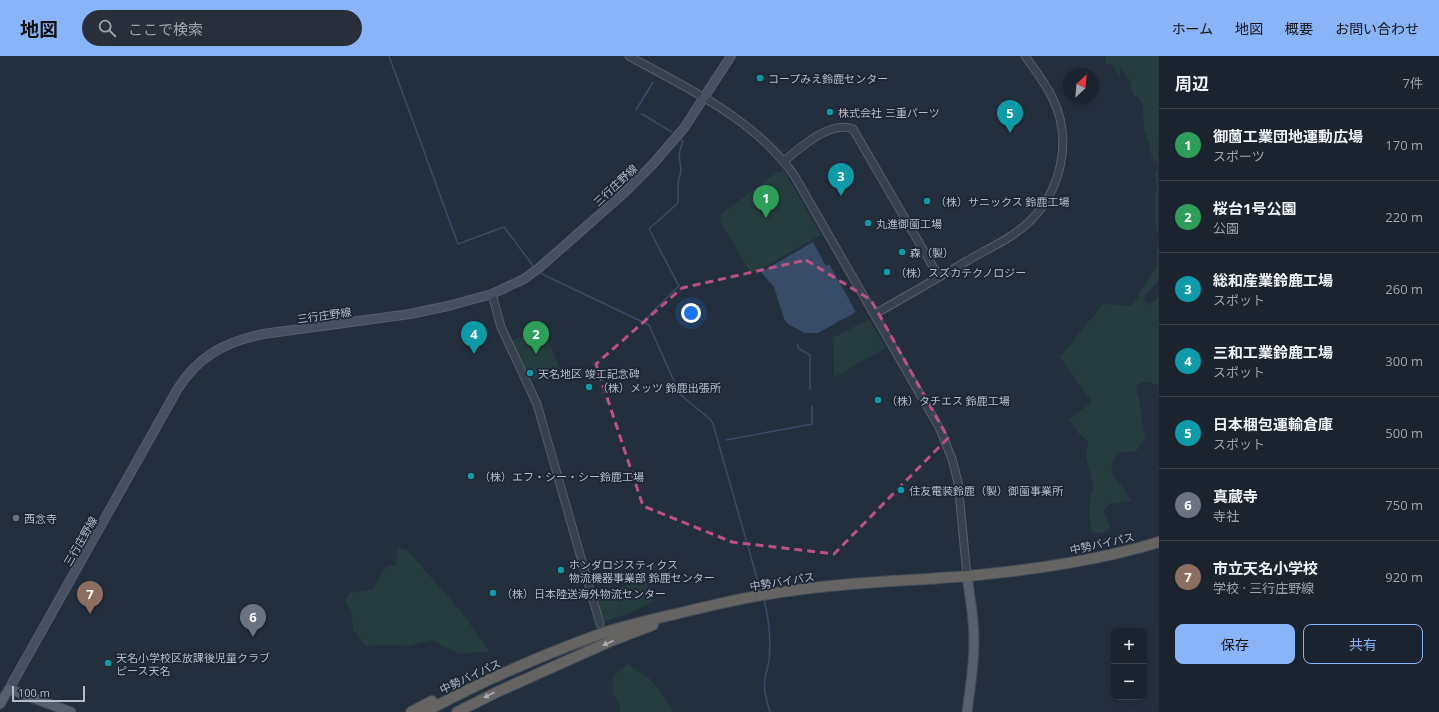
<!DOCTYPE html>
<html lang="ja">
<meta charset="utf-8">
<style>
body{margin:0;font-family:"Open Sans","Noto Sans JP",sans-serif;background:#282f3a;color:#f1f3f6}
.controls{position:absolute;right:12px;bottom:12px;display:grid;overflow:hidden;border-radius:8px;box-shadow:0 2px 10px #0003}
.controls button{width:36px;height:36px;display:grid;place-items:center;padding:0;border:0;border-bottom:1px solid #39404a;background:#1b232e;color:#f1f3f6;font:20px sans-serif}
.compass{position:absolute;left:1063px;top:12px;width:36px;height:36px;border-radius:50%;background:#1b232e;box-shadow:0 2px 10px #0003;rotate:26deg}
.scale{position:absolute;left:12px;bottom:10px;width:73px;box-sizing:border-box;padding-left:4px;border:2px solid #b4bcc9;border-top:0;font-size:11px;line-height:14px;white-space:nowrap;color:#b4bcc9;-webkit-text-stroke:3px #1d2633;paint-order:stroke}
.you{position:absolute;left:691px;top:257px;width:14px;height:14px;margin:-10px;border:3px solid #fff;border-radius:50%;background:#1a73e8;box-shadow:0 0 0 6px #1a73e833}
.badge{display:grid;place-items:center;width:26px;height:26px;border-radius:50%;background:#8ab4f8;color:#fff;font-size:13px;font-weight:700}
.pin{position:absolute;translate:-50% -33px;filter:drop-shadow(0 1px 2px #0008)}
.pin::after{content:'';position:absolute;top:21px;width:14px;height:12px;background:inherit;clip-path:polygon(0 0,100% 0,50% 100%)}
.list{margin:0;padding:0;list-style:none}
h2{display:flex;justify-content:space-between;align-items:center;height:52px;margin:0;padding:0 16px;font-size:17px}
h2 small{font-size:13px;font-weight:400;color:#a0a4aa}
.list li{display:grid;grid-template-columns:26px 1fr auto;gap:12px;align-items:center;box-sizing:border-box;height:72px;padding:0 16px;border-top:1px solid #39404a}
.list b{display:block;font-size:15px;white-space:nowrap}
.list p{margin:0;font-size:13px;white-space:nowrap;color:#a0a4aa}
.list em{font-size:13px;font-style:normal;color:#a0a4aa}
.actions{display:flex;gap:8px;padding:12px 16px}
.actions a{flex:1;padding:9px 0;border:1px solid #8ab4f8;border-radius:8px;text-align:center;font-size:14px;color:#8ab4f8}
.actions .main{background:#8ab4f8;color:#111}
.icon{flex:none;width:22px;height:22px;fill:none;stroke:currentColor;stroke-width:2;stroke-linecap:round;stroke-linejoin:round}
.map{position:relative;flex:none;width:1159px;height:656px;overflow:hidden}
header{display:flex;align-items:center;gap:24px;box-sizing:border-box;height:56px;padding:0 20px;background:#8ab4f8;color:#111}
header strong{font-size:19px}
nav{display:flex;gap:22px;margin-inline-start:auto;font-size:14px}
.search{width:280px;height:36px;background:#282f3a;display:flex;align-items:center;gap:10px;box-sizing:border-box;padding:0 14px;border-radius:22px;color:#a0a4aa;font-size:15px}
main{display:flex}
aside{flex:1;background:#1b232e}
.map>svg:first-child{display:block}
.green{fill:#263c3f}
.water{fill:#394c67}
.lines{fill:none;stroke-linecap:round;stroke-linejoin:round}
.stream{stroke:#394c67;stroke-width:1.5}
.tertiary-casing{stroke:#565f6c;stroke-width:9}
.secondary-casing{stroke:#565f6c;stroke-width:10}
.primary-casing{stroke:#414a57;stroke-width:11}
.trunk-casing{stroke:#434c59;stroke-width:12}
.tertiary{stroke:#38414e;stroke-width:7}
.secondary{stroke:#465061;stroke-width:8}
.primary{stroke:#56606e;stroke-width:9}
.trunk{stroke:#656462;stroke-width:10}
.oneway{fill:#a8afba}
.marked{fill:none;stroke:#bd5182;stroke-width:3;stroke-dasharray:8 5;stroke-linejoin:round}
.culture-dot{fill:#0f9aa8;stroke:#1d2633;stroke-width:1.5}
.worship-dot{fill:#6b7280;stroke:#1d2633;stroke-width:1.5}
.labels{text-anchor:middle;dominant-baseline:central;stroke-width:3.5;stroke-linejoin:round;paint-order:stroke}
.poi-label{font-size:11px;fill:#b4bcc9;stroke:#1d2633;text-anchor:start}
.street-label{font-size:11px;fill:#b4bcc9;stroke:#1d2633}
</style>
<header>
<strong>地図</strong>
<div class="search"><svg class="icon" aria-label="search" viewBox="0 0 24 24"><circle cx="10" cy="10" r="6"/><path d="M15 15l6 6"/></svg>ここで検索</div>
<nav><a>ホーム</a><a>地図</a><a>概要</a><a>お問い合わせ</a></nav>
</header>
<main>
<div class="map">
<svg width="1159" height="656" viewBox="0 0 1159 656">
<rect width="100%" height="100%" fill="#242f3e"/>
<path class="green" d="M1106 0H1159L1158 176H1157C1155 166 1154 154 1155 144 1156 134 1157 124 1155 115L1158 114 1157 106 1152 102 1149 88 1144 75 1143 49 1139 42 1134 39 1131 32V26L1122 15 1121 10 1120 22 1112 8H1105Z
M784 115 821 179 753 217 749 214 720 166 721 158 776 117Z
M1159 191V224L1146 238 1144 244 1147 249 1155 245 1159 239V329L1148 326H1139L1136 333 1139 344 1145 383 1136 395 1118 397C1116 400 1113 404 1112 408 1109 420 1128 433 1131 445L1110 448 1104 455 1107 465 1110 468V472L1103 477 1092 476C1089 463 1087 444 1094 432L1086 401 1088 385 1079 378 1069 363 1092 346 1060 301 1103 248 1132 250 1157 209V193Z
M869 263 886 292 834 321 833 282Z
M538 276 547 280 560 313 534 323 527 319 511 284Z
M397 492 406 493 460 554 489 595 459 598 431 584 409 590 391 589 366 590 353 574 351 555 345 545 350 537 373 533 386 510 396 509Z
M646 525 653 545 636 555 603 566 595 538Z
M628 608 649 622 658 632 674 656H621L620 650 612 636 614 619Z"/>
<path class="water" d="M813 186 826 210 829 208 856 256 818 277H805L788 268 784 263 776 237 774 231 761 216Z"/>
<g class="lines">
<path class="stream" d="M389 0 458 188 504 171 534 211
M636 54 653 26
M642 58 672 76
M540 216 544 219 649 269 678 334 682 340 711 364 713 368 761 536
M645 267 651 257 679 230 649 173 678 147V127L681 115 679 98 683 85 681 84
M797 288 799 293 810 299V333
M726 384 812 368V350
M764 543C769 563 771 584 769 605 768 611 766 617 765 623 763 634 767 645 770 656"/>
<defs>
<path id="tertiary" d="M629 0C690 34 752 61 794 119L940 373 952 403 958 426 967 520
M784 105C800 92 830 64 853 73L939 221
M492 238 501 271 537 348 600 568
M875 258C906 240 936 223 967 205 987 193 1011 183 1029 166 1061 135 1073 85 1053 43 1046 28 1035 14 1025 0"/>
<path id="secondary" d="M9 633 177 334C198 300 225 286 263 278L410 258 448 250 492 238 524 223 539 212 623 138 653 108 684 72 731 0"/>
<path id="primary" d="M0 648 9 633 71 656
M967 656C971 626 976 596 973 566 972 551 969 535 967 520"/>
<path id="trunk" d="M411 656 432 645
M425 656C482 625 542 599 603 577 631 568 659 562 688 555 721 547 755 539 789 535 848 526 908 525 968 520 1032 514 1097 505 1159 486
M457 656 497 636 611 585 653 569"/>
</defs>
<use href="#tertiary" class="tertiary-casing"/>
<use href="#secondary" class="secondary-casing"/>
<use href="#primary" class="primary-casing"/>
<use href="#trunk" class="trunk-casing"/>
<use href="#tertiary" class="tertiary"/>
<use href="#secondary" class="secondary"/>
<use href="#primary" class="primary"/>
<use href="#trunk" class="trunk"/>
</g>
<defs><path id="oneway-solid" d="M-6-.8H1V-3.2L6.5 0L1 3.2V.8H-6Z"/></defs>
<g class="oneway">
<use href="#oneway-solid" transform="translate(608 587) rotate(156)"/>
<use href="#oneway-solid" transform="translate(489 639) rotate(153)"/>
</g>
<path class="marked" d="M806 204 871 244 948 382 834 498 732 486 643 450 596 308 682 232Z"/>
<g class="culture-dot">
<circle cx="760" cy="22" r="4"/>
<circle cx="830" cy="56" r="4"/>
<circle cx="927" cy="145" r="4"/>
<circle cx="868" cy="167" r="4"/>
<circle cx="902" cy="196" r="4"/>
<circle cx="887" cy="216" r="4"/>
<circle cx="530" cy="317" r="4"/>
<circle cx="589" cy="331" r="4"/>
<circle cx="878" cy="344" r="4"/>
<circle cx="471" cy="420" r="4"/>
<circle cx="901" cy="434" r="4"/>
<circle cx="561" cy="514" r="4"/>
<circle cx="493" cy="537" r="4"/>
<circle cx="108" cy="607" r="4"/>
</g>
<circle class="worship-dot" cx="16" cy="462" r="4"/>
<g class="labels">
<g class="poi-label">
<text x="768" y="22">コープみえ鈴鹿センター</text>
<text x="838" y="56">株式会社 三重パーツ</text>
<text x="935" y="145">（株）サニックス 鈴鹿工場</text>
<text x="876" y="167">丸進御薗工場</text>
<text x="910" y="196">森（製）</text>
<text x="895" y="216">（株）スズカテクノロジー</text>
<text x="538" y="317">天名地区 竣工記念碑</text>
<text x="597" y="331">（株）メッツ 鈴鹿出張所</text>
<text x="886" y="344">（株）タチエス 鈴鹿工場</text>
<text x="479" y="420">（株）エフ・シー・シー鈴鹿工場</text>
<text x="909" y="434">住友電装鈴鹿（製）御薗事業所</text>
<text x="24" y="462">西念寺</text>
<text x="569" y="508">ホンダロジスティクス<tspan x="569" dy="13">物流機器事業部 鈴鹿センター</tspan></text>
<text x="501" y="537">（株）日本陸送海外物流センター</text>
<text x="116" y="601">天名小学校区放課後児童クラブ<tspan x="116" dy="13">ピース天名</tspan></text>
</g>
<g class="street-label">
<text transform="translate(615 129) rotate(-43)">三行庄野線</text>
<text transform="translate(324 259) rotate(-8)">三行庄野線</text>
<text transform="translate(80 485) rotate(-60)">三行庄野線</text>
<text transform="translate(1102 487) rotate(-12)">中勢バイパス</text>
<text transform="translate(782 525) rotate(-9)">中勢バイパス</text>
<text transform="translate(470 620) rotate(-25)">中勢バイパス</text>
</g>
</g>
</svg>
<div class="controls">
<button>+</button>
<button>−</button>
</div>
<svg class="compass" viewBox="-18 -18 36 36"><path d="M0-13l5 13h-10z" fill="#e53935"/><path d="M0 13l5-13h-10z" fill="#a0a4aa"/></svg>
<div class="scale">100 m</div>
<div class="you"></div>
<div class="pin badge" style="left:766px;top:162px;background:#2e9e5b">1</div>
<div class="pin badge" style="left:536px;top:298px;background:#2e9e5b">2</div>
<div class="pin badge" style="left:841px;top:140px;background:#0f9aa8">3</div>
<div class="pin badge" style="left:474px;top:298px;background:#0f9aa8">4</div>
<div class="pin badge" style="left:1010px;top:77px;background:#0f9aa8">5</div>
<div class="pin badge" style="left:253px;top:581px;background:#6b7280">6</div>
<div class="pin badge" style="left:90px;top:558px;background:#8d6e63">7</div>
</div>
<aside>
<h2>周辺<small>7件</small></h2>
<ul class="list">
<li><span class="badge" style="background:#2e9e5b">1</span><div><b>御薗工業団地運動広場</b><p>スポーツ</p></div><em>170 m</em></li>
<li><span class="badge" style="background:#2e9e5b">2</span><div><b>桜台1号公園</b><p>公園</p></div><em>220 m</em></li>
<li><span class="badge" style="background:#0f9aa8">3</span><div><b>総和産業鈴鹿工場</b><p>スポット</p></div><em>260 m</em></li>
<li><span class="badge" style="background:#0f9aa8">4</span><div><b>三和工業鈴鹿工場</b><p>スポット</p></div><em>300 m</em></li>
<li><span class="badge" style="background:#0f9aa8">5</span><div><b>日本梱包運輸倉庫</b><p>スポット</p></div><em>500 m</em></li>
<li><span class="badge" style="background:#6b7280">6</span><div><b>真蔵寺</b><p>寺社</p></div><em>750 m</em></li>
<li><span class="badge" style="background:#8d6e63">7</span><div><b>市立天名小学校</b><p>学校 · 三行庄野線</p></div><em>920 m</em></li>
</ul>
<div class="actions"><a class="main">保存</a><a>共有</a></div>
</aside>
</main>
